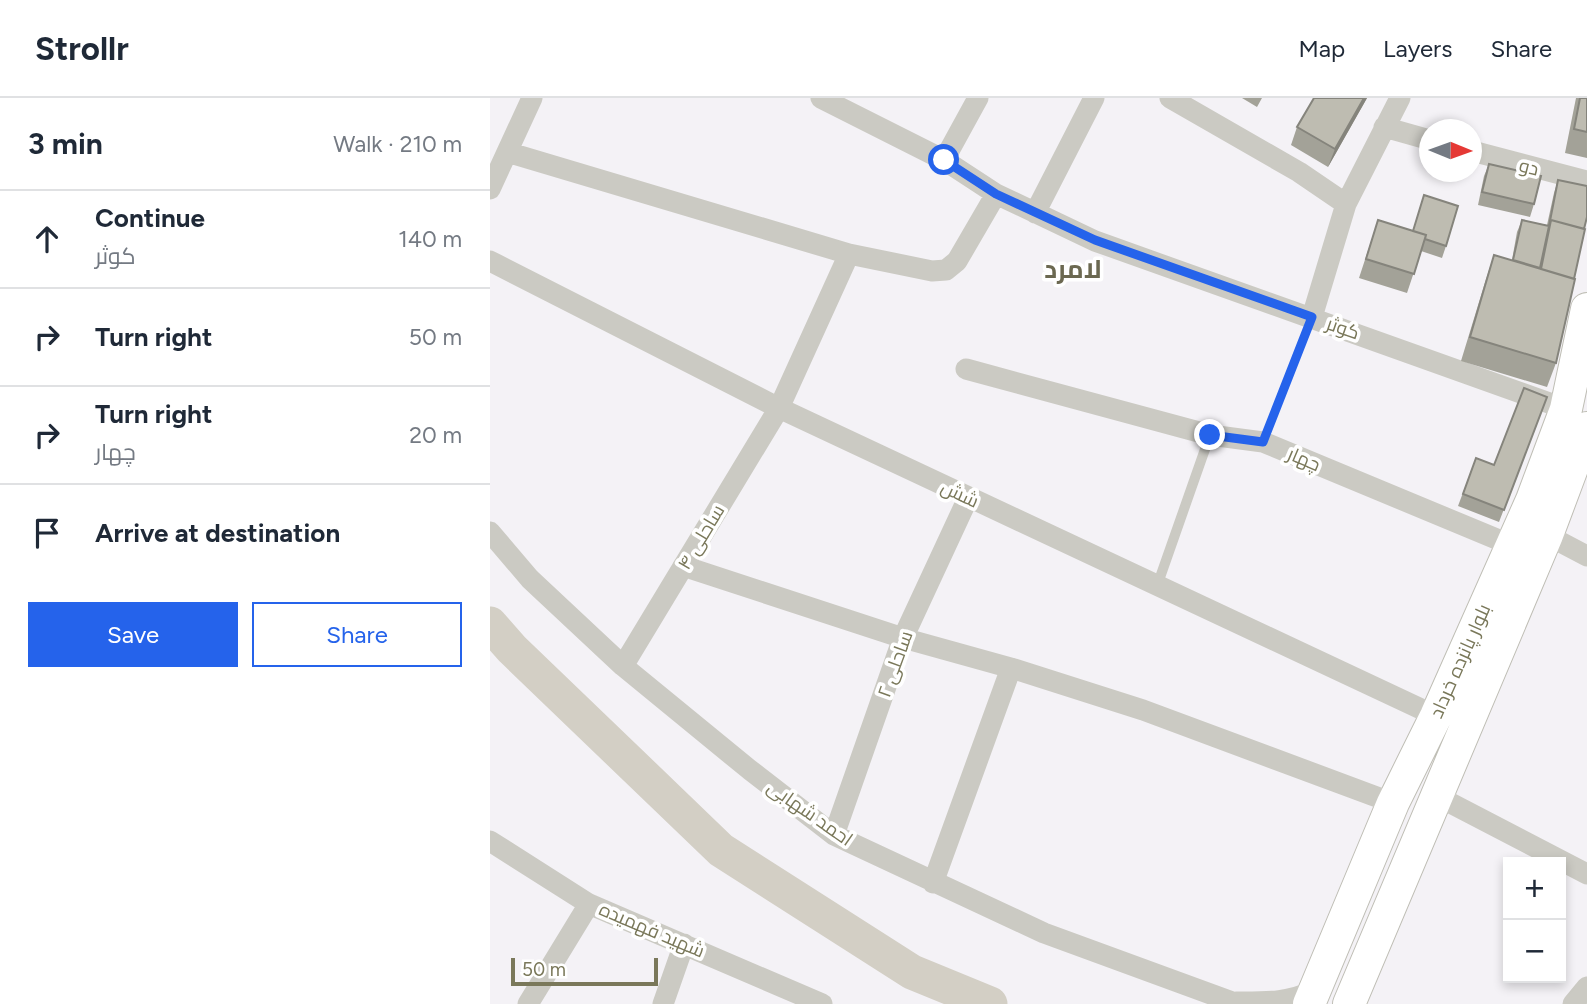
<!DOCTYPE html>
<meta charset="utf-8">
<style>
body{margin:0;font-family:Figtree,Cairo,sans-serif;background:#f6f6f7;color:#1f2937}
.controls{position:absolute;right:21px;bottom:21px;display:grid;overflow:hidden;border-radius:0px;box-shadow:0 4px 10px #0003}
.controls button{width:63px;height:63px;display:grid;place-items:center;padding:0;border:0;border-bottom:2px solid #e0e1e3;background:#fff;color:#1f2937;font:35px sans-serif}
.compass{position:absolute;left:929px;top:21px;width:63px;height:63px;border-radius:50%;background:#fff;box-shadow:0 4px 10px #0003;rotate:91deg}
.scale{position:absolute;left:21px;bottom:18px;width:147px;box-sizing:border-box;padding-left:7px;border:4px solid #7a785a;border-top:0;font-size:19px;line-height:24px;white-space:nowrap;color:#7a785a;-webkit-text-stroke:5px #fff;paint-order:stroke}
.stop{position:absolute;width:21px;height:21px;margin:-16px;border:5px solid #2563eb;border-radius:50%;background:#fff}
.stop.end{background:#2563eb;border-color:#fff;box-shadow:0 2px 7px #0008}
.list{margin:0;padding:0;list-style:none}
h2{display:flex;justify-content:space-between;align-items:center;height:91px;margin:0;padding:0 28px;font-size:30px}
h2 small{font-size:23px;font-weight:400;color:#747a83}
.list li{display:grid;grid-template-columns:46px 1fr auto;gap:21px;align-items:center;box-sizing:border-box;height:98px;padding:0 28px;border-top:2px solid #e0e1e3}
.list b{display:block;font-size:26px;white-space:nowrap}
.list p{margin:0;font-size:23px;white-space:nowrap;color:#747a83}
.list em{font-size:23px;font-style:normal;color:#747a83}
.actions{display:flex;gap:14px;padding:21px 28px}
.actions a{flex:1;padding:16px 0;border:2px solid #2563eb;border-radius:0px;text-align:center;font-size:24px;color:#2563eb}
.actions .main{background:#2563eb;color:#fff}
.icon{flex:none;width:38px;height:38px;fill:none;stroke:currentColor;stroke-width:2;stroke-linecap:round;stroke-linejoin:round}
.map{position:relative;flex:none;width:1097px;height:906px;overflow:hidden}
header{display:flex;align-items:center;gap:42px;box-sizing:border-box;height:98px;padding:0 35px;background:#fff;border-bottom:2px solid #e0e1e3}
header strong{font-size:33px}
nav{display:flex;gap:38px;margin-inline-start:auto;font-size:24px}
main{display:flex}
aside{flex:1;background:#fff}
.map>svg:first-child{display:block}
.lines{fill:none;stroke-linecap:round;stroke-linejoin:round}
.river{stroke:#d3cfc5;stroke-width:35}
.secondary-casing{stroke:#bfbeb5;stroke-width:34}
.path{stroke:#c0bfba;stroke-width:3.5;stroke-dasharray:3.5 3.5;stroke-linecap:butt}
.service{stroke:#cbcac3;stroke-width:10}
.minor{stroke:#cbcac3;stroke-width:21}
.secondary{stroke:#fff;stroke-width:32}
.wall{fill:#a3a298}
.shaded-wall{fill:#85847c}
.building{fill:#bebcb1;stroke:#85847c;stroke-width:2}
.route{stroke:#2563eb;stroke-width:9}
.labels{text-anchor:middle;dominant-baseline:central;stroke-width:7;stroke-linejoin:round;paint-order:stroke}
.street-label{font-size:19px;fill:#7a785a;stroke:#fff}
.district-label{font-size:26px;font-weight:bold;fill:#6b6851;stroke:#fff}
</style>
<header>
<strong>Strollr</strong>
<nav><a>Map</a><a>Layers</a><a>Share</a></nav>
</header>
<main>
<aside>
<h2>3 min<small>Walk · 210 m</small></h2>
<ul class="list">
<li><svg class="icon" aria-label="ahead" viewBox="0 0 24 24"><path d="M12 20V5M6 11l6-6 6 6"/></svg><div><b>Continue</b><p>کوثر</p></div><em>140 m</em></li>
<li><svg class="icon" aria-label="right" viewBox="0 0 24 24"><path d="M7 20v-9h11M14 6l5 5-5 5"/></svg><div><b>Turn right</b></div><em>50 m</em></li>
<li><svg class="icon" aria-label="right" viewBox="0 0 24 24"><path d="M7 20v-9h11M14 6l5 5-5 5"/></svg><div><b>Turn right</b><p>چهار</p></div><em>20 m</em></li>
<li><svg class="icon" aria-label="arrive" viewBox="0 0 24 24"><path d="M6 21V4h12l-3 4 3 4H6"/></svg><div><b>Arrive at destination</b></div></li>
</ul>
<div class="actions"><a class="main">Save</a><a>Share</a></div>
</aside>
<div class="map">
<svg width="1097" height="906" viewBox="0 0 1097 906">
<rect width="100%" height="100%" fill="#f4f2f6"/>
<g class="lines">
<path class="river" d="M0 526 22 551 231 752 422 874 500 906"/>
<defs>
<path id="secondary" d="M819 906 903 705 946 618 1042 402 1076 311 1097 211
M859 906 1057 437 1097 330"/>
</defs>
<use href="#secondary" class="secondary-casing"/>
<path class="path" d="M780 325 814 238"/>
<path class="service" d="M667 488 720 337"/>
<path class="minor" d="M331 0 454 62 506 96 605 143 1076 311
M680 0 809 74 856 106
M894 29 940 42
M982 53 1097 83
M17 54 359 156 442 173 456 172 467 163 506 96
M454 62 488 0
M0 91 42 0
M545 115 604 0
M0 163 289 310 946 618
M822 219 856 106 910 0
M476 271 720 337 773 344 1021 447
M0 434 40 481 133 568 260 672 344 737 554 835 748 906
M1057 437 1097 458
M193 468 413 540 521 570 653 612 903 705
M133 568 289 310 359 156
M947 698 1097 776
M344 737 413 540 478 400
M0 743 99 806 332 906
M443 785 521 570
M746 904C775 904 799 905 825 892
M38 906 99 806
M173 906 194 846
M1083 906 1097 889"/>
<use href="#secondary" class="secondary"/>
</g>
<path class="wall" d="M752 0H772L767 9Z
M824 0H877L838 69 801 47 807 29Z
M1086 0H1097V60L1075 55Z
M999 66 1044 106 1040 119 988 107 994 78Z
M1068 82 1085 181 1066 265 1057 289 971 263 996 181 1004 157 1022 162 1027 134 1032 122 1057 127 1064 95Z
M934 97 956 148 952 160 931 153 917 195 869 180 888 122 923 133Z
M1057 299 1009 424 968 408 986 360 1004 367Z"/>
<path class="shaded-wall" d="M874 0H877L838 69 845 51Z"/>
<path class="building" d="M824 0H874L845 51 807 29Z
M1090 0H1097V34L1084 31Z
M999 66 1051 78 1044 106 992 94Z
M1068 82 1097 88V119L1094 131 1061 122 1059 128Z
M934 97 968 108 956 148 935 141 936 137 923 133Z
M888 122 936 137 924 176 876 161Z
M1032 122 1059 128 1050 170 1023 162Z
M1061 122 1095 131 1084 181 1051 171Z
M1004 157 1085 181 1066 265 980 239Z
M1034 290 1057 299 1014 412 973 396 986 360 1004 367Z"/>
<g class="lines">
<path class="route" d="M454 62 506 96 605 142 822 219 773 344 720 337"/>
</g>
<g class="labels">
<g class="street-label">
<text transform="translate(1039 69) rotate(14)">دو</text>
<text transform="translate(853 230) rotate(19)">کوثر</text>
<text transform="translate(814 361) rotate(23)">چهار</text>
<text transform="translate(470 396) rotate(25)">شش</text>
<text transform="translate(211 439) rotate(-59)">ساحلی ۴</text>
<text transform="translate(970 563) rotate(-66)">بلوار پانزده خرداد</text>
<text transform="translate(405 566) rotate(-70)">ساحلی ۲</text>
<text transform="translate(320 715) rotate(35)">احمد شهابی</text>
<text transform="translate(162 832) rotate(23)">شهید فهمیده</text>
</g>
<g class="district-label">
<text x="583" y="171">لامرد</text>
</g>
</g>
</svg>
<div class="controls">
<button>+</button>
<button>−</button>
</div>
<svg class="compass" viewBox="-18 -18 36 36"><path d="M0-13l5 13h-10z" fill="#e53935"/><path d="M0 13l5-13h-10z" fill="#747a83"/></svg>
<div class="scale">50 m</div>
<div class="stop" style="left:454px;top:62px"></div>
<div class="stop end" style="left:720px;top:337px"></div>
</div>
</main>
